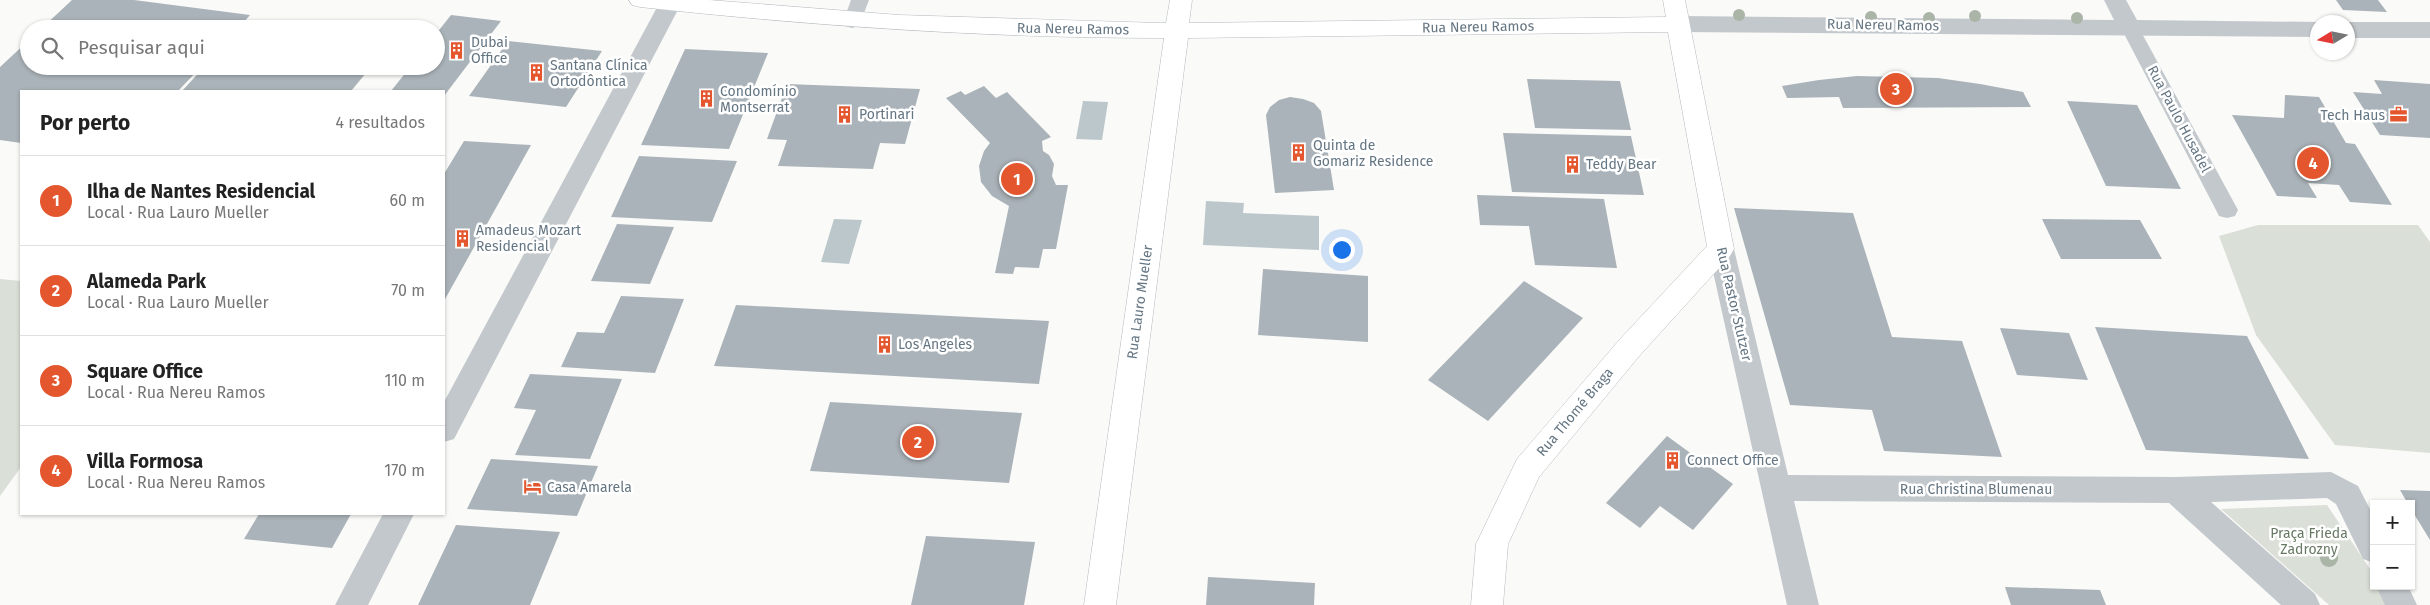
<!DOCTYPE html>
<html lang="pt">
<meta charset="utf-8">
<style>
body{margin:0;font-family:"Fira Sans",sans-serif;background:#f2f2f2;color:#222}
.controls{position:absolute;right:15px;bottom:15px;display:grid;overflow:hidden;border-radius:0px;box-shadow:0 1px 4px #0004}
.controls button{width:45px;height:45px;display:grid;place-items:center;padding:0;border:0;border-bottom:1px solid #e0e0e0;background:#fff;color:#222;font:25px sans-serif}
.compass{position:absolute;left:2310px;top:15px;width:45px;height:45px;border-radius:50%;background:#fff;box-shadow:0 1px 4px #0004;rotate:260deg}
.you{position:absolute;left:1341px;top:249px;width:18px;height:18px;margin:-12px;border:4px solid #fff;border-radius:50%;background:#1a73e8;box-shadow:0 0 0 8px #1a73e833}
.badge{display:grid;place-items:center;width:32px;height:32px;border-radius:50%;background:#e4572e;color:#fff;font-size:16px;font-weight:700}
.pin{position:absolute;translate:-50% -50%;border:2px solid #fff;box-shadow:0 1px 5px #0006}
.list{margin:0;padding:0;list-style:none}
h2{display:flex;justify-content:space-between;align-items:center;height:65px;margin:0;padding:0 20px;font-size:21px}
h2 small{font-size:16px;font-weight:400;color:#767676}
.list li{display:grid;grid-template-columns:32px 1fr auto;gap:15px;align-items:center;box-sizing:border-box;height:90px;padding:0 20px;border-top:1px solid #e0e0e0}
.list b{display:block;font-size:19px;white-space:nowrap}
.list p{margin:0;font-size:16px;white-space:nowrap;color:#767676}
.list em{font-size:16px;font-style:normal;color:#767676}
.icon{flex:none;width:28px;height:28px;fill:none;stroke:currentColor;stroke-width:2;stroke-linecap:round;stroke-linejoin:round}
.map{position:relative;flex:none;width:2430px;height:605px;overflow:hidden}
.search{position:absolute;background:#fff;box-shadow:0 1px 4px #0004;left:20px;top:20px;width:425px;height:55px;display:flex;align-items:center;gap:12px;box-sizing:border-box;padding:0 18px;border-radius:28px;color:#767676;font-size:19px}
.panel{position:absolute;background:#fff;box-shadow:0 1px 4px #0004;left:20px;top:90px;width:425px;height:425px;border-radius:0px}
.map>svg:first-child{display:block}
.green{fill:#dadfd7}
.water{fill:#bbc7cb}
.building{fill:#aab3b9}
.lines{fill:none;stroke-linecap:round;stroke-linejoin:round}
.secondary-casing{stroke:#b3babf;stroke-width:1}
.lane{fill:#c3c8cc;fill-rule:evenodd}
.street{fill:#c3c8cc;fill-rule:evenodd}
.secondary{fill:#fff;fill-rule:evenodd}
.tree{fill:#aab4a7}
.labels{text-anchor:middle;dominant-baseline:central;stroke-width:5;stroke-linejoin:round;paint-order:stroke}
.street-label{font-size:14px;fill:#657683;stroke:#fff}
.poi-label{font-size:14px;fill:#657683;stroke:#fff;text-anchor:start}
.park-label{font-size:14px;fill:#687a64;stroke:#fff}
</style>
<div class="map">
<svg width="2430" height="605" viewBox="0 0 2430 605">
<rect width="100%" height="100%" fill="#fafaf8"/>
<path class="green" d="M2258 225H2418L2430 242V453L2335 445 2256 335 2219 236Z
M0 279 21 281V467L0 496Z
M2327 505 2374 575V586H2381L2394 605H2329L2221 509Z"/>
<path class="water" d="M1083 101 1108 102 1102 140 1076 139Z
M1206 201 1244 203 1243 213 1319 216V250L1203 245Z
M834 219 862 220 849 264 821 262Z"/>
<path class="building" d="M72 0H134L250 15 238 29H41Z
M2336 0H2378L2387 12 2343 10Z
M451 15 501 21 444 96V91H391L411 66H436V34Z
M29 40V66H202L178 91H21V143L0 140V67Z
M508 41 602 51 566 107 469 96Z
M685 49 768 53 729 149 641 145Z
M205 66H369L371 67 351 91H182Z
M1857 76 1938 78 1980 84 2023 92 2031 107 1843 108 1839 97 1787 98 1782 86 1819 80Z
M1527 79 1620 81 1631 130 1535 128Z
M2374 80 2430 84V138L2380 135 2353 92 2382 94Z
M787 84 920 89 905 144 880 143 873 169 778 166 787 140 767 139Z
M984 86 996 98 1007 92 1051 137 1042 141 1043 151 1049 155 1054 164 1052 176 1056 185H1068L1056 249H1043L1039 268 1015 267 1013 274 995 273 1009 206 992 196 981 182 979 166 984 151 990 143 946 98 961 91 965 95Z
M2285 95 2319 97 2346 143 2355 144 2392 205 2350 202 2339 185 2308 183 2317 198 2277 196 2232 115 2284 118Z
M1290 97 1303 99 1314 103 1321 111 1334 190 1275 193 1266 115 1270 107 1279 100Z
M2067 101 2137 105 2181 189 2106 186Z
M1503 133 1631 136 1644 195 1512 192Z
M464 141 531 145 444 301V174Z
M639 156 737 161 712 222 611 217Z
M1477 195 1604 199 1617 268 1535 265 1529 226 1480 225Z
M1734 208 1853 213 1892 337 1962 341 2002 457 1884 451 1872 410 1790 405Z
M2042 219 2140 220 2162 259H2061Z
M617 224 674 227 650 284 591 281Z
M1263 269 1368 276V342L1258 335Z
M1524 281 1583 318 1488 421 1428 380Z
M621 296 684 299 655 373 561 367 577 332 604 333Z
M736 305 1049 321 1039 384 714 366Z
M2095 327 2247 336 2309 459 2146 450Z
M2000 328 2069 333 2088 380 2017 375Z
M530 374 622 379 590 459 515 455 536 410 514 408Z
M830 402 1022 413 1009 483 810 471Z
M1667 436 1733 484 1693 530 1660 506 1640 528 1606 503Z
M491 459 598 466 577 516 467 509Z
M2400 490 2430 491V540L2411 509V504H2408Z
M259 514H351L332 548 244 539Z
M456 525 560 532 530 605H418Z
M926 536 1035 542 1024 605H911Z
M1208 577 1315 583 1314 605H1206Z
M2005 587 2100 590 2106 605H2011Z"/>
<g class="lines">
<defs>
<path id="secondary" d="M629 0H709L899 15 1159 23H1166L1170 0H1192L1189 23 1666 17 1663 0H1685L1734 249 1730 256 1641 354 1539 477 1508 544 1503 605H1471L1476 544 1517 459 1621 338 1707 246 1668 32 1188 38 1116 605H1084L1164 38C989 38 814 26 640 7L632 5Z"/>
</defs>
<use href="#secondary" class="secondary-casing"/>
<path class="lane" d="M851 0H869L859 26 852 28 845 26 843 22Z
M2130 22 2137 24 2139 28 2238 210 2235 216 2227 218 2219 216 2216 210 2121 28 2123 24Z"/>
<path class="street" d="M661 0H683L454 439 444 442V402Z
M2104 0H2126L2137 20 2322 22H2318V37L1680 32 1672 29 1668 24 1672 19 1680 16 2114 20Z
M2348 22H2430V38H2348Z
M1721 239 1730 242 1734 249 1788 475 2176 477 2331 472 2358 486 2374 517V563L2363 559 2336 504 2327 498 2211 502 2315 594 2320 605H2281L2169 503 1794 501 1819 605H1787L1708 249 1712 242Z
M383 514H414L368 605H335Z
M2376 586H2408L2417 605H2385Z"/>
<use href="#secondary" class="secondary"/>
</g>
<g class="tree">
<circle cx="1739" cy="15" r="6"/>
<circle cx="1975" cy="16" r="6"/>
<circle cx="1871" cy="17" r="6"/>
<circle cx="1929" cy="18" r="6"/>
<circle cx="2077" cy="18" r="6"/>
<circle cx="2329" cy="558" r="9"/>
</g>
<defs>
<symbol id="building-bare" viewBox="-9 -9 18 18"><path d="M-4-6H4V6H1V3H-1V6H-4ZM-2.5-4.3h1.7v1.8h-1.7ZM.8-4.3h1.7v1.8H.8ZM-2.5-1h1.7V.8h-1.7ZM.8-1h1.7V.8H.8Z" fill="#e4572e" stroke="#fff" stroke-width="2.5" paint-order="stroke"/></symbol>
<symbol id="office-bare" viewBox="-9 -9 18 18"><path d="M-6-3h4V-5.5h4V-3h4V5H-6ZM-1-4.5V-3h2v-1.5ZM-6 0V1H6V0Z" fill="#e4572e" stroke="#fff" stroke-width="2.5" paint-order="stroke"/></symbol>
<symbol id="hotel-bare" viewBox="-9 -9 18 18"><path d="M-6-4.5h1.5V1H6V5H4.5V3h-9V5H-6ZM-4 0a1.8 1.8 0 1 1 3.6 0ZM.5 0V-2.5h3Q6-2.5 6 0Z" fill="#e4572e" stroke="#fff" stroke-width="2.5" paint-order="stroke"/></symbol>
</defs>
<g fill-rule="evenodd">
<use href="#building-bare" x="444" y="38" width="25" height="25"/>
<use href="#building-bare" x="524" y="60" width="25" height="25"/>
<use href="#building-bare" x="694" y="86" width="25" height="25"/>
<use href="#building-bare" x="832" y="102" width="25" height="25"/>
<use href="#office-bare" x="2386" y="102" width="25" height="25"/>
<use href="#building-bare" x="1286" y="140" width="25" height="25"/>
<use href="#building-bare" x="1560" y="152" width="25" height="25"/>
<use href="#building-bare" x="450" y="226" width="25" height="25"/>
<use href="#building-bare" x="872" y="332" width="25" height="25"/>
<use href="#building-bare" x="1660" y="448" width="25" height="25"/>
<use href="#hotel-bare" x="520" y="474" width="25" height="25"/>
</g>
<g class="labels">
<g class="street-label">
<text transform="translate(1883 25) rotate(1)">Rua Nereu Ramos</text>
<text transform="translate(1478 27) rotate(-1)">Rua Nereu Ramos</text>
<text transform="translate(1073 29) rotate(1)">Rua Nereu Ramos</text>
<text transform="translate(2179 119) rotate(62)">Rua Paulo Husadel</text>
<text transform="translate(1140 302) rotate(-82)">Rua Lauro Mueller</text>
<text transform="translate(1734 304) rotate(77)">Rua Pastor Stutzer</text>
<text transform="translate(1575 412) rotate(-50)">Rua Thomé Braga</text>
<text x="1976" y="489">Rua Christina Blumenau</text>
</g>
<g class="poi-label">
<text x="471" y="42">Dubai<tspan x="471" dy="16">Office</tspan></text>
<text x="550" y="65">Santana Clínica<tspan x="550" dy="16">Ortodôntica</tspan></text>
<text x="720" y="91">Condomínio<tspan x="720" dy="16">Montserrat</tspan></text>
<text x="859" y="114">Portinari</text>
<text x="2385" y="115" text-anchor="end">Tech Haus</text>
<text x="1313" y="145">Quinta de<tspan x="1313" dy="16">Gomariz Residence</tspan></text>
<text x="1586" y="164">Teddy Bear</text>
<text x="476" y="230">Amadeus Mozart<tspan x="476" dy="16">Residencial</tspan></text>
<text x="898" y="344">Los Angeles</text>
<text x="1687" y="460">Connect Office</text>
<text x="547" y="487">Casa Amarela</text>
</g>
<g class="park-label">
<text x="2309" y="533">Praça Frieda<tspan x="2309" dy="16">Zadrozny</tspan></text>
</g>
</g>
</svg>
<div class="controls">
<button>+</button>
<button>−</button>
</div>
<svg class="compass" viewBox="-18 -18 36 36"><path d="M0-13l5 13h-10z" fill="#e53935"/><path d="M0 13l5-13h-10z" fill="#767676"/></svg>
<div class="you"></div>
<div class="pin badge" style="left:1017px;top:179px">1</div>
<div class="pin badge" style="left:918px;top:442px">2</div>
<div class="pin badge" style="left:1896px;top:89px">3</div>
<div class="pin badge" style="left:2313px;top:163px">4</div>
<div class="search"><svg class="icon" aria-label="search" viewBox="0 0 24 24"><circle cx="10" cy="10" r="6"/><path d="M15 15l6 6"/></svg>Pesquisar aqui</div>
<section class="panel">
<h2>Por perto<small>4 resultados</small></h2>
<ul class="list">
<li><span class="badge">1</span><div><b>Ilha de Nantes Residencial</b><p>Local · Rua Lauro Mueller</p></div><em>60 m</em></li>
<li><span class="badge">2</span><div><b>Alameda Park</b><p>Local · Rua Lauro Mueller</p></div><em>70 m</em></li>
<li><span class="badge">3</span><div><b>Square Office</b><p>Local · Rua Nereu Ramos</p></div><em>110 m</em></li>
<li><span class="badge">4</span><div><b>Villa Formosa</b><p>Local · Rua Nereu Ramos</p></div><em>170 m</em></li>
</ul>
</section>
</div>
